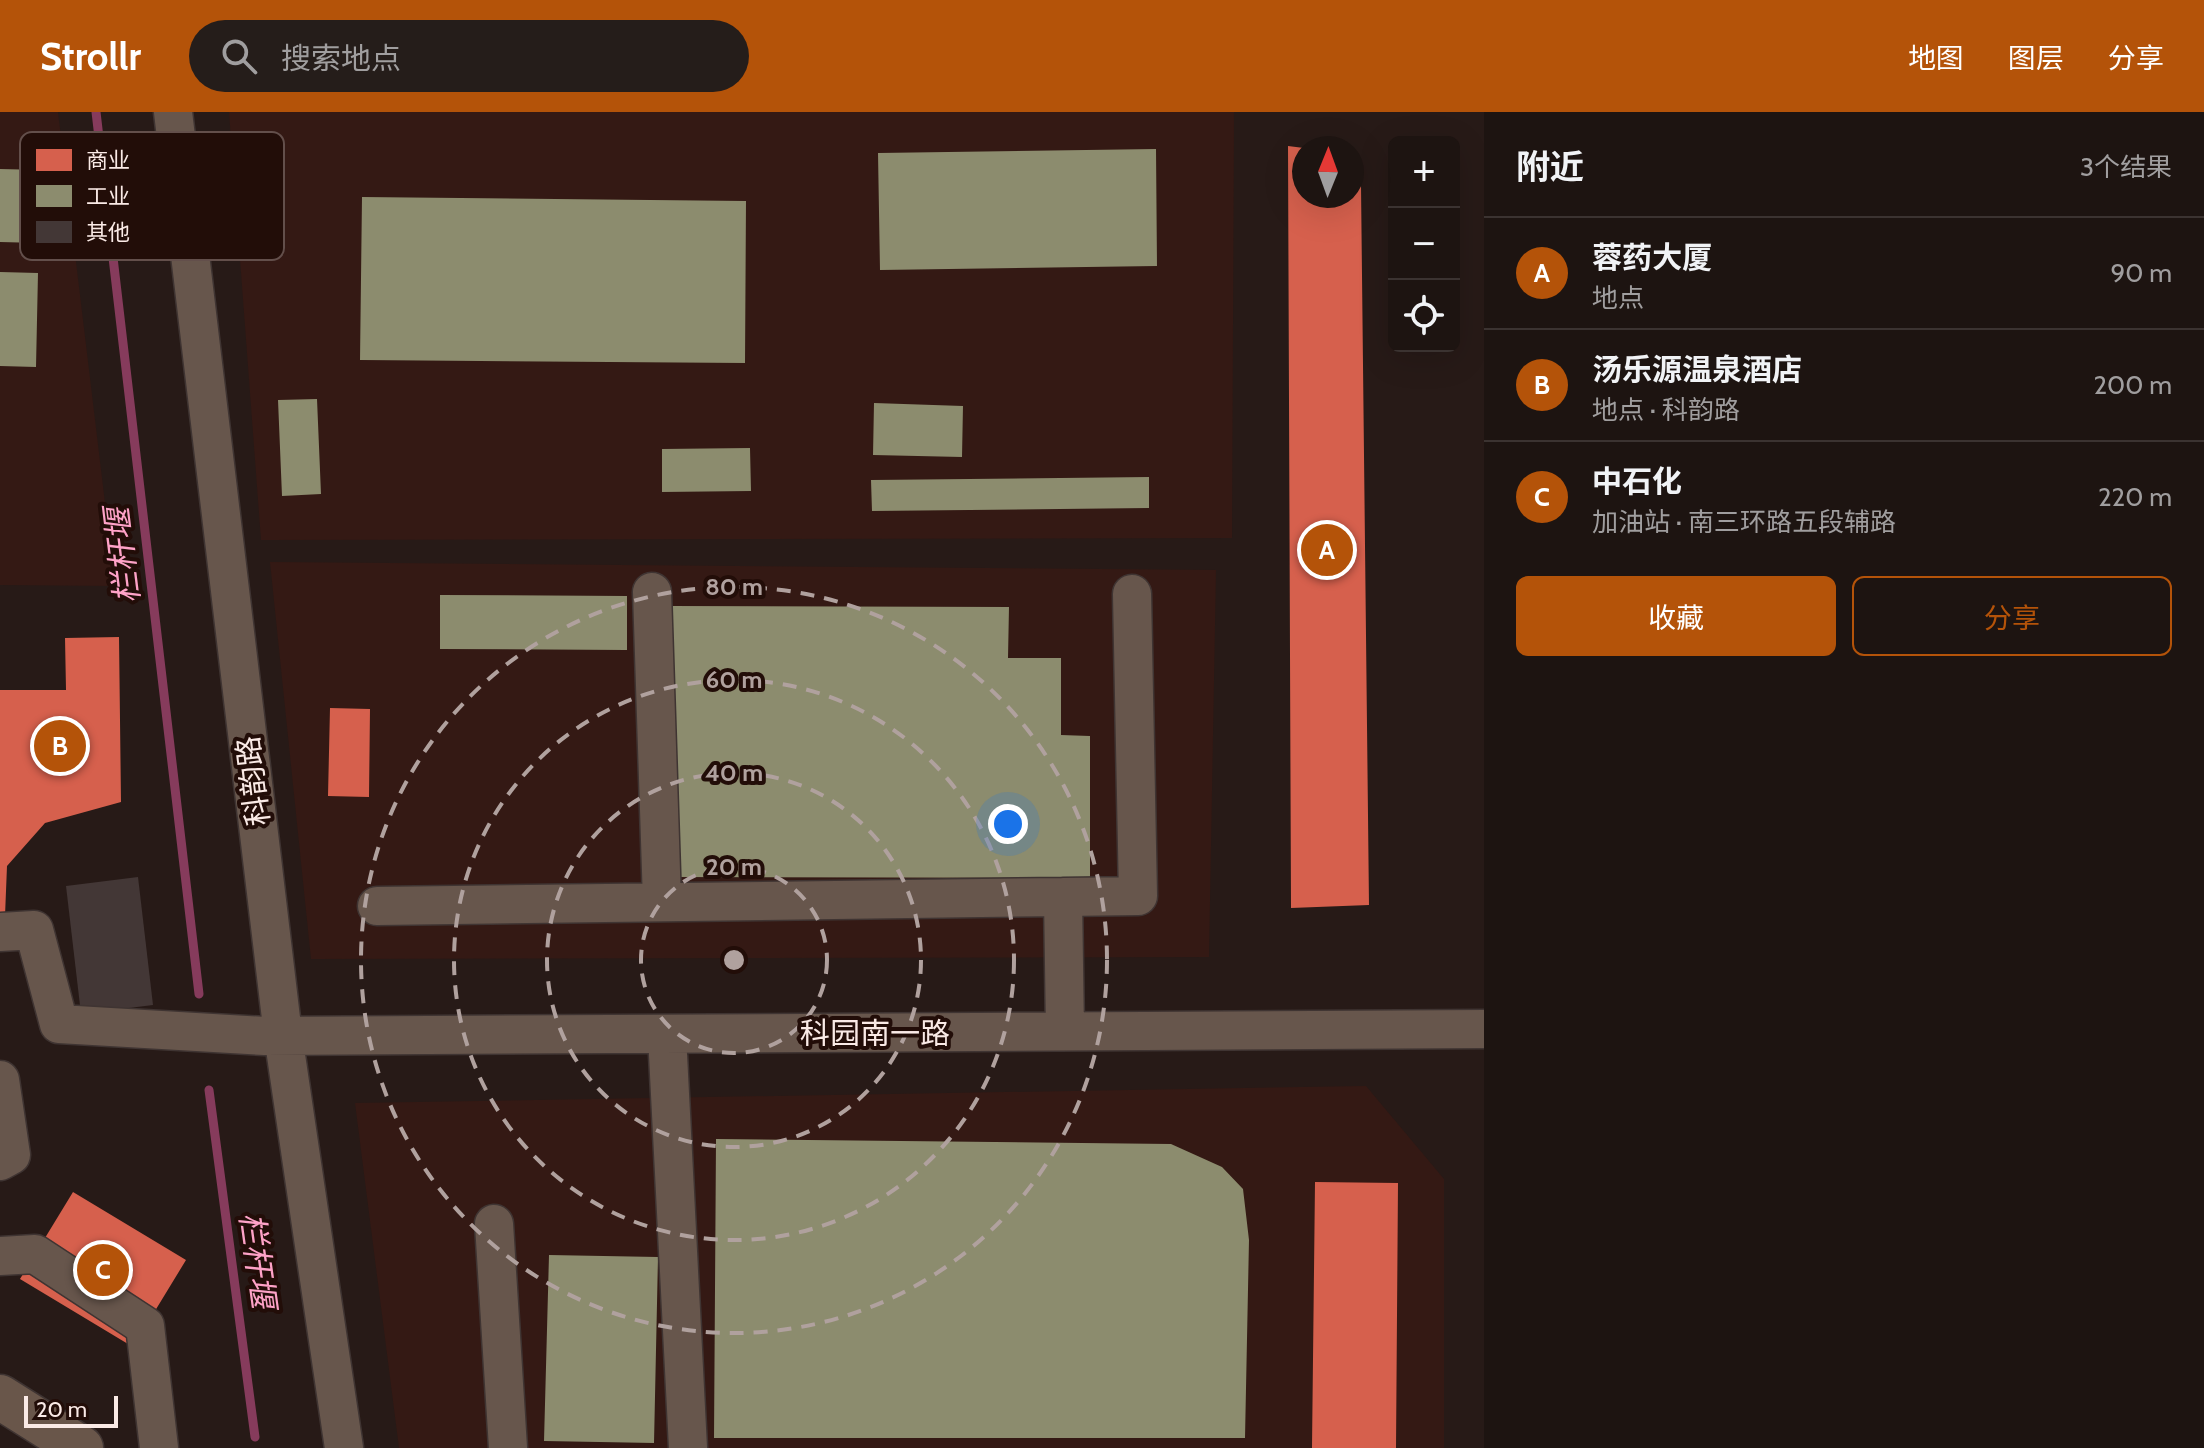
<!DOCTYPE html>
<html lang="zh">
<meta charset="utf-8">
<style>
body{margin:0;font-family:Cabin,"Noto Sans SC",sans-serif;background:#251d1a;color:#f1f3f6}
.controls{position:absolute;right:24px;top:24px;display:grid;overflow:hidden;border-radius:12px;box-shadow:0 8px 32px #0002}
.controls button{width:72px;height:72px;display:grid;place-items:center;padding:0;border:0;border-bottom:2px solid #3b3331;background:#1d1411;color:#f1f3f6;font:40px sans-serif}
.compass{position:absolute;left:1292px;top:24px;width:72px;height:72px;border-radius:50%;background:#1d1411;box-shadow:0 8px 32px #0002;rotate:1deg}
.scale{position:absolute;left:24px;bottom:20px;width:94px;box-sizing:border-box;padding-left:8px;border:4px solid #faeae6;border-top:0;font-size:22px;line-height:28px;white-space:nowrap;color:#faeae6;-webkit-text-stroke:6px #220d08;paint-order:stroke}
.you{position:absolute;left:1008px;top:712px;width:28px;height:28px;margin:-20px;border:6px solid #fff;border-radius:50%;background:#1a73e8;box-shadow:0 0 0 12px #1a73e833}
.badge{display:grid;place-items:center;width:52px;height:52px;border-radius:50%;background:#b45309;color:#fff;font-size:26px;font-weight:700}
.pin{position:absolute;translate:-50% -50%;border:4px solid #fff;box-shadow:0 2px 8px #0006}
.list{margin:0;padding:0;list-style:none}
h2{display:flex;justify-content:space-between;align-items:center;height:104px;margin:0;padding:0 32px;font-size:34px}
h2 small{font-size:26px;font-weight:400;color:#a09e9f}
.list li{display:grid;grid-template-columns:52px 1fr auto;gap:24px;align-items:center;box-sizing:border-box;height:112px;padding:0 32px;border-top:2px solid #3b3331}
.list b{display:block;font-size:30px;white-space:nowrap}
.list p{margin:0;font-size:26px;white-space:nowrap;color:#a09e9f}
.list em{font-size:26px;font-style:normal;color:#a09e9f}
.actions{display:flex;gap:16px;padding:24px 32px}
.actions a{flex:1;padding:18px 0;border:2px solid #b45309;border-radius:12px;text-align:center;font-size:28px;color:#b45309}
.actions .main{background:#b45309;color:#fff}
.icon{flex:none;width:44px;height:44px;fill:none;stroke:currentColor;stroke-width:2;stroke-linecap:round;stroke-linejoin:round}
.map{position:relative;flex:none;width:1484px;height:1336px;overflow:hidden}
header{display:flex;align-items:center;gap:48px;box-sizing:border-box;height:112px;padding:0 40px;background:#b45309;color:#fff}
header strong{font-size:38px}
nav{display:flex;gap:44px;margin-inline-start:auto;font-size:28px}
.search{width:560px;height:72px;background:#251d1a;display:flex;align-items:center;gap:20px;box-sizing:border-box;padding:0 28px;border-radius:44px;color:#a09e9f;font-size:30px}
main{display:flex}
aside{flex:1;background:#1d1411}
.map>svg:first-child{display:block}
.built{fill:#341914}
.shops{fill:#d6604d}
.industry{fill:#8c8c6e}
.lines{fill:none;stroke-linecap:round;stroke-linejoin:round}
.stream{stroke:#863b5c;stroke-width:9}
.building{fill:#433736}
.minor-casing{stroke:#3f3432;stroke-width:41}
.major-casing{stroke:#3f3432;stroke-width:47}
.minor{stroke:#67564c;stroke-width:38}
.major{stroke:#69564a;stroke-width:44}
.ring{fill:none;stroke:#b0a19e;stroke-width:4;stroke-dasharray:14 10}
.labels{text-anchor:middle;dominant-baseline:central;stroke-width:8;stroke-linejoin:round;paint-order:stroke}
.street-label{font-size:30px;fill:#faeae6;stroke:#220d08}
.water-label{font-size:32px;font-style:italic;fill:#fea2c7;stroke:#220d08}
.key{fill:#220d08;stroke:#634f4b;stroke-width:2}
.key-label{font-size:22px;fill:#faeae6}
.centre{fill:#b0a19e;stroke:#220d08;stroke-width:4}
.ring-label{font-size:24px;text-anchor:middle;font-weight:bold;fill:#b0a19e;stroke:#220d08;stroke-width:8;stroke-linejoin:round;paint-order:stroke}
</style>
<header>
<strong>Strollr</strong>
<div class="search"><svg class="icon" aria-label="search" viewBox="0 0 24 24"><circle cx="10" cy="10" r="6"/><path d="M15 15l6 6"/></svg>搜索地点</div>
<nav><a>地图</a><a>图层</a><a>分享</a></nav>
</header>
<main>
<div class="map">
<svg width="1484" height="1336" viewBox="0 0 1484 1336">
<rect width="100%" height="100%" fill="#271a17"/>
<path class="built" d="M0 0H58L115 474 0 473Z
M229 0H1234L1232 426 261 428Z
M270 450 1216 458 1209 845 311 847Z
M1366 974 1444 1067V1336H399L355 991Z"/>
<path class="shops" d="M1288 34 1304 36V84H1352V61L1361 73 1369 793 1291 796Z
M119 525 121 690 45 711 7 754 5 804H0V578H66L65 526Z
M330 596 370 597 369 685 328 684Z
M1315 1070 1398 1071 1396 1336H1312Z
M73 1080 186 1148 133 1235 20 1167Z"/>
<path class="industry" d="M1156 37 1157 154 880 158 878 41Z
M0 57 42 58 39 131 0 130Z
M362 85 746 89 745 251 360 248Z
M0 160 38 161 36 255 0 254Z
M317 287 321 382 282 384 278 288Z
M874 291 963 294 962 345 873 343Z
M750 336 751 379 662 380V337Z
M1149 365V396L872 399 871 368Z
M440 483 627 484V538L440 537Z
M669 494 1009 495 1008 546H1061V623L1090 624V766L668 765Z
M716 1027 1171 1032 1222 1055 1243 1077 1249 1128 1245 1326H714Z
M549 1143 658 1145 654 1331 544 1329Z"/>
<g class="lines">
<path class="stream" d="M96 0 199 882
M209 978 255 1325"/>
</g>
<path class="building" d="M138 765 153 893 81 902 66 774Z"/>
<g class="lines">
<defs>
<path id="minor" d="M173 0 283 923 344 1336
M652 480 662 790
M1063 785 1138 784 1132 482
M377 794 1063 785 1065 919
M0 820 34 818 59 912 265 924 1484 917
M667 923 688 1336
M0 968 11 1043 0 1049
M494 1112 508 1336
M0 1144 35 1142 145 1214 159 1336"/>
<path id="major" d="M0 1285 81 1336"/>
</defs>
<use href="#minor" class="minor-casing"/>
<use href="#major" class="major-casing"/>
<use href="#minor" class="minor"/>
<use href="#major" class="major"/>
</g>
<g class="ring">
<circle cx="734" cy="848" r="93"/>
<circle cx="734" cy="848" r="187"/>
<circle cx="734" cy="848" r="280"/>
<circle cx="734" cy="848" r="373"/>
</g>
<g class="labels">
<g class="street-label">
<text transform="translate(253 669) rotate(-97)">科韵路</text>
<text x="875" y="921">科园南一路</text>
</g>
<g class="water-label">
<text transform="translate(122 444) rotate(-97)">栏杆堰</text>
<text transform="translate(258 1148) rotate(82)">栏杆堰</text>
</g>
</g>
<rect x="20" y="20" width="264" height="128" rx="12" class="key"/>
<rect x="36" y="37" width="36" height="22" fill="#d6604d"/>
<rect x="36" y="73" width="36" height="22" fill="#8c8c6e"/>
<rect x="36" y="109" width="36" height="22" fill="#433736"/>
<g class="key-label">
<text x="86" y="56">商业</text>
<text x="86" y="92">工业</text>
<text x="86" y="128">其他</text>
</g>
<circle cx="734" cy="848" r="12" class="centre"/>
<g class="ring-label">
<text x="734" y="483">80 m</text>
<text x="734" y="576">60 m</text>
<text x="734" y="669">40 m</text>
<text x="734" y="763">20 m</text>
</g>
</svg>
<div class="controls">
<button>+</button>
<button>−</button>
<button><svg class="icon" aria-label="locate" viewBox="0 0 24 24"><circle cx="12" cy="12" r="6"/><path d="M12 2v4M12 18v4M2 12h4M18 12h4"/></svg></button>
</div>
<svg class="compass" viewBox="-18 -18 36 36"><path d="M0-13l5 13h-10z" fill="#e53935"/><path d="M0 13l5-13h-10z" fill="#a09e9f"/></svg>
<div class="scale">20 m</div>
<div class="you"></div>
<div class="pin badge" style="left:1327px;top:438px">A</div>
<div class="pin badge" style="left:60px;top:634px">B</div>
<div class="pin badge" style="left:103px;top:1158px">C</div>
</div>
<aside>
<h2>附近<small>3个结果</small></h2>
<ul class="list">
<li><span class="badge">A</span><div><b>蓉药大厦</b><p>地点</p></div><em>90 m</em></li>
<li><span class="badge">B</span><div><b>汤乐源温泉酒店</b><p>地点 · 科韵路</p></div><em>200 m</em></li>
<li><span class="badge">C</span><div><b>中石化</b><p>加油站 · 南三环路五段辅路</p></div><em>220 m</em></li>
</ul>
<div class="actions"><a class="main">收藏</a><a>分享</a></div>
</aside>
</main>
